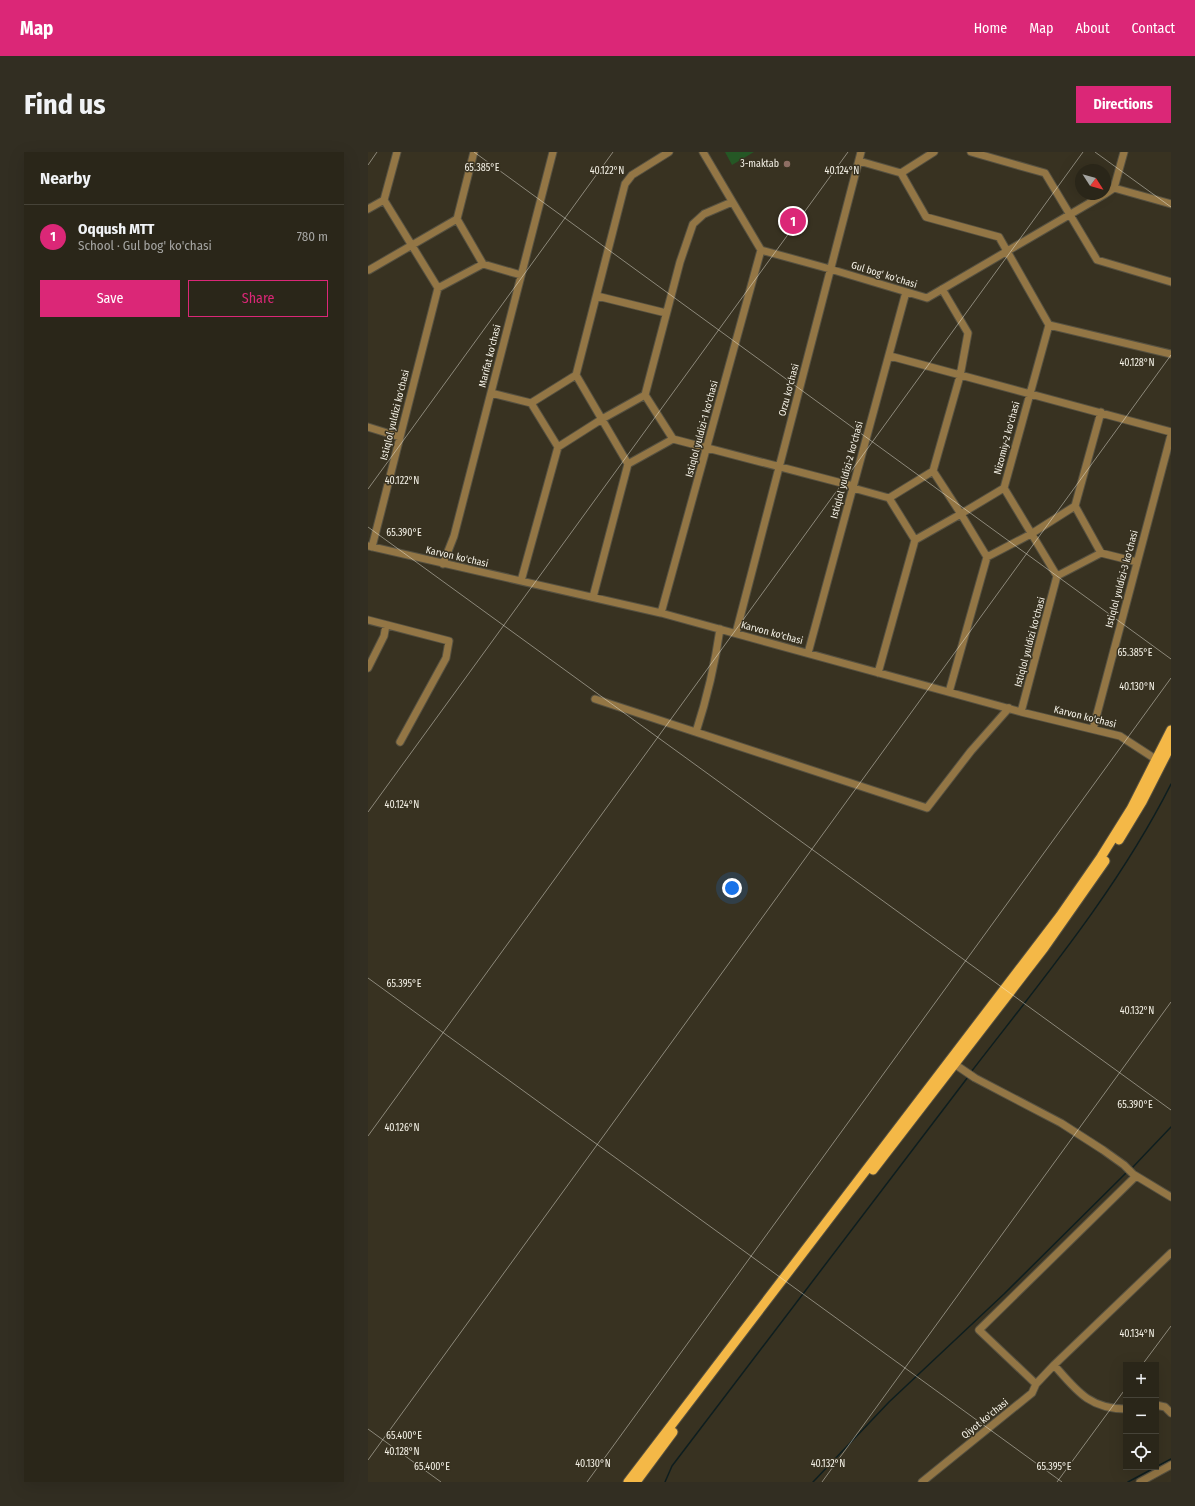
<!DOCTYPE html>
<meta charset="utf-8">
<style>
body{margin:0;font-family:"Fira Sans Condensed",sans-serif;background:#322e22;color:#f1f3f6}
.controls{position:absolute;right:12px;bottom:12px;display:grid;overflow:hidden;border-radius:0px;box-shadow:0 4px 16px #0002}
.controls button{width:36px;height:36px;display:grid;place-items:center;padding:0;border:0;border-bottom:1px solid #464338;background:#2a2619;color:#f1f3f6;font:20px sans-serif}
.compass{position:absolute;left:707px;top:12px;width:36px;height:36px;border-radius:50%;background:#2a2619;box-shadow:0 4px 16px #0002;rotate:126deg}
.you{position:absolute;left:364px;top:736px;width:14px;height:14px;margin:-10px;border:3px solid #fff;border-radius:50%;background:#1a73e8;box-shadow:0 0 0 6px #1a73e833}
.badge{display:grid;place-items:center;width:26px;height:26px;border-radius:50%;background:#db2777;color:#fff;font-size:13px;font-weight:700}
.pin{position:absolute;translate:-50% -50%;border:2px solid #fff;box-shadow:0 1px 4px #0006}
.list{margin:0;padding:0;list-style:none}
h2{display:flex;justify-content:space-between;align-items:center;height:52px;margin:0;padding:0 16px;font-size:17px}
h2 small{font-size:13px;font-weight:400;color:#a5a5a2}
.list li{display:grid;grid-template-columns:26px 1fr auto;gap:12px;align-items:center;box-sizing:border-box;height:64px;padding:0 16px;border-top:1px solid #464338}
.list b{display:block;font-size:15px;white-space:nowrap}
.list p{margin:0;font-size:13px;white-space:nowrap;color:#a5a5a2}
.list em{font-size:13px;font-style:normal;color:#a5a5a2}
.actions{display:flex;gap:8px;padding:12px 16px}
.actions a{flex:1;padding:9px 0;border:1px solid #db2777;border-radius:0px;text-align:center;font-size:14px;color:#db2777}
.actions .main{background:#db2777;color:#fff}
.icon{flex:none;width:22px;height:22px;fill:none;stroke:currentColor;stroke-width:2;stroke-linecap:round;stroke-linejoin:round}
.map{position:relative;flex:none;width:803px;height:1330px;overflow:hidden;border-radius:0px}
header{display:flex;align-items:center;gap:24px;box-sizing:border-box;height:56px;padding:0 20px;background:#db2777;color:#fff}
header strong{font-size:19px}
nav{display:flex;gap:22px;margin-inline-start:auto;font-size:14px}
.intro{display:flex;align-items:center;justify-content:space-between;box-sizing:border-box;height:96px;padding:0 24px}
h1{margin:0;font-size:28px}
.button{padding:10px 18px;border-radius:0px;background:#db2777;color:#fff;font-size:14px;font-weight:700}
main{display:flex;gap:24px;padding:0 24px}
aside{flex:1;background:#2a2619;border-radius:0px;box-shadow:0 4px 16px #0002}
.map>svg:first-child{display:block}
.green{fill:#255725}
.lines{fill:none;stroke-linecap:round;stroke-linejoin:round}
.stream{stroke:#0e1e1f;stroke-width:1.5}
.minor-casing{stroke:#565141;stroke-width:9}
.major-casing{stroke:#565141;stroke-width:11}
.minor{stroke:#937645;stroke-width:7}
.major{stroke:#f4b847;stroke-width:9}
.ticks{fill:none;stroke:#f4f1e6;stroke-width:1;stroke-opacity:0.45}
.education-dot{fill:#8d6e63;stroke:#383221;stroke-width:1.5}
.labels{text-anchor:middle;dominant-baseline:central;stroke-width:3;stroke-linejoin:round;paint-order:stroke}
.poi-label{font-size:10px;fill:#f4f1e6;stroke:#383221;text-anchor:end}
.street-label{font-size:10px;fill:#f4f1e6;stroke:#383221}
.ticks-label{font-size:10px;text-anchor:middle;fill:#f4f1e6;stroke:#383221;stroke-width:3;stroke-linejoin:round;paint-order:stroke}
</style>
<header>
<strong>Map</strong>
<nav><a>Home</a><a>Map</a><a>About</a><a>Contact</a></nav>
</header>
<div class="intro"><h1>Find us</h1><a class="button">Directions</a></div>
<main>
<aside>
<h2>Nearby<small></small></h2>
<ul class="list">
<li><span class="badge">1</span><div><b>Oqqush MTT</b><p>School · Gul bog' ko'chasi</p></div><em>780 m</em></li>
</ul>
<div class="actions"><a class="main">Save</a><a>Share</a></div>
</aside>
<div class="map">
<svg width="803" height="1330" viewBox="0 0 803 1330">
<rect width="100%" height="100%" fill="#383221"/>
<path class="green" d="M357 0H386L364 13Z"/>
<g class="lines">
<path class="stream" d="M603 920C674 828 750 737 803 632
M764 1016 803 975
M788 1315 803 1307
M297 1330 304 1314 600 925
M445 1330 521 1250 636 1142 759 1020
M760 1330 788 1315"/>
<defs>
<path id="minor" d="M335 0 393 98 462 117 559 146 737 42
M603 0 677 21 729 108 803 130
M491 9 533 21 558 65 631 85 681 173 803 202
M533 21 566 0
M746 36 803 52
M737 42 746 36 756 0
M16 48 70 136
M16 48 29 0
M0 57 16 48
M89 67 115 112 153 123
M89 67 106 0
M1 118 89 67
M70 136 115 112
M229 144 298 161
M522 204 803 280
M208 223 257 32 264 23 301 0
M208 223 260 312
M123 241 163 251 208 223
M277 243 305 287 485 334
M277 243 312 110 325 72 336 62 364 50
M163 251 190 295
M0 275 32 285
M190 295 234 267 277 243
M260 312 305 287
M565 319 592 224 600 181 574 137
M565 319 593 362 619 405
M485 336 521 346 547 388
M636 336 681 173
M636 336 689 424
M521 346 565 319
M707 354 733 260
M707 354 733 401
M547 388 591 363 636 336
M0 394 293 461 653 560 752 584 792 610
M4 395 70 136
M619 405 663 382 707 354
M75 412 86 384 185 0
M689 424 733 401 769 410
M153 429 190 295
M225 445 260 312
M293 461 393 98
M0 468 81 489 78 506 32 590
M368 481 493 0
M440 501 538 140
M0 516 16 484 18 473
M510 521 547 388
M581 540 619 405
M227 547 559 656 603 599 641 556
M653 560 689 424
M725 577 803 283
M328 580C339 546 347 512 352 477
M582 909 607 926 693 971 735 998 756 1013 765 1022 803 1045
M686 1213C708 1238 721 1257 758 1257
M668 1232 611 1178 768 1024
M788 1253 797 1255 803 1261
M554 1330 664 1241 668 1232 686 1213 803 1101
M772 1330 803 1313"/>
<path id="major" d="M751 688 774 650 803 593
M505 1018 676 796 737 709
M260 1330 692 764 733 705 763 657 803 578
M268 1330 305 1280"/>
</defs>
<use href="#minor" class="minor-casing"/>
<use href="#major" class="major-casing"/>
<use href="#minor" class="minor"/>
<use href="#major" class="major"/>
</g>
<path class="ticks" d="M106 0 803 507M727 0 803 55M0 13 9 0M0 337 245 0M0 375 803 958M0 660 480 0M0 826 694 1330M0 984 715 0M774 1213 803 1174M0 1277 73 1330M0 1308 803 203M219 1330 803 526M454 1330 803 850M689 1330 758 1236"/>
<circle class="education-dot" cx="419" cy="12" r="4"/>
<g class="labels">
<g class="poi-label">
<text x="411" y="12">3-maktab</text>
</g>
<g class="street-label">
<text transform="translate(516 123) rotate(17)">Gul bog' ko'chasi</text>
<text transform="translate(122 204) rotate(-76)">Marifat ko'chasi</text>
<text transform="translate(421 238) rotate(-75)">Orzu ko'chasi</text>
<text transform="translate(27 263) rotate(-76)">Istiqlol yuldizi ko'chasi</text>
<text transform="translate(334 277) rotate(-75)">Istiqlol yuldizi-1 ko'chasi</text>
<text transform="translate(639 286) rotate(-75)">Nizomiy-2 ko'chasi</text>
<text transform="translate(479 318) rotate(-75)">Istiqlol yuldizi-2 ko'chasi</text>
<text transform="translate(89 405) rotate(13)">Karvon ko'chasi</text>
<text transform="translate(754 427) rotate(-75)">Istiqlol yuldizi-3 ko'chasi</text>
<text transform="translate(404 481) rotate(15)">Karvon ko'chasi</text>
<text transform="translate(662 490) rotate(-75)">Istiqlol yuldizi ko'chasi</text>
<text transform="translate(717 565) rotate(14)">Karvon ko'chasi</text>
<text transform="translate(617 1267) rotate(-39)">Qiyot ko'chasi</text>
</g>
</g>
<g class="ticks-label">
<text x="114" y="19">65.385°E</text>
<text x="239" y="22">40.122°N</text>
<text x="474" y="22">40.124°N</text>
<text x="769" y="214">40.128°N</text>
<text x="34" y="332">40.122°N</text>
<text x="36" y="384">65.390°E</text>
<text x="767" y="504">65.385°E</text>
<text x="769" y="538">40.130°N</text>
<text x="34" y="656">40.124°N</text>
<text x="36" y="835">65.395°E</text>
<text x="769" y="862">40.132°N</text>
<text x="767" y="956">65.390°E</text>
<text x="34" y="979">40.126°N</text>
<text x="769" y="1185">40.134°N</text>
<text x="36" y="1287">65.400°E</text>
<text x="34" y="1303">40.128°N</text>
<text x="225" y="1315">40.130°N</text>
<text x="460" y="1315">40.132°N</text>
<text x="64" y="1318">65.400°E</text>
<text x="686" y="1318">65.395°E</text>
</g>
</svg>
<div class="controls">
<button>+</button>
<button>−</button>
<button><svg class="icon" aria-label="locate" viewBox="0 0 24 24"><circle cx="12" cy="12" r="6"/><path d="M12 2v4M12 18v4M2 12h4M18 12h4"/></svg></button>
</div>
<svg class="compass" viewBox="-18 -18 36 36"><path d="M0-13l5 13h-10z" fill="#e53935"/><path d="M0 13l5-13h-10z" fill="#a5a5a2"/></svg>
<div class="you"></div>
<div class="pin badge" style="left:425px;top:69px">1</div>
</div>
</main>
